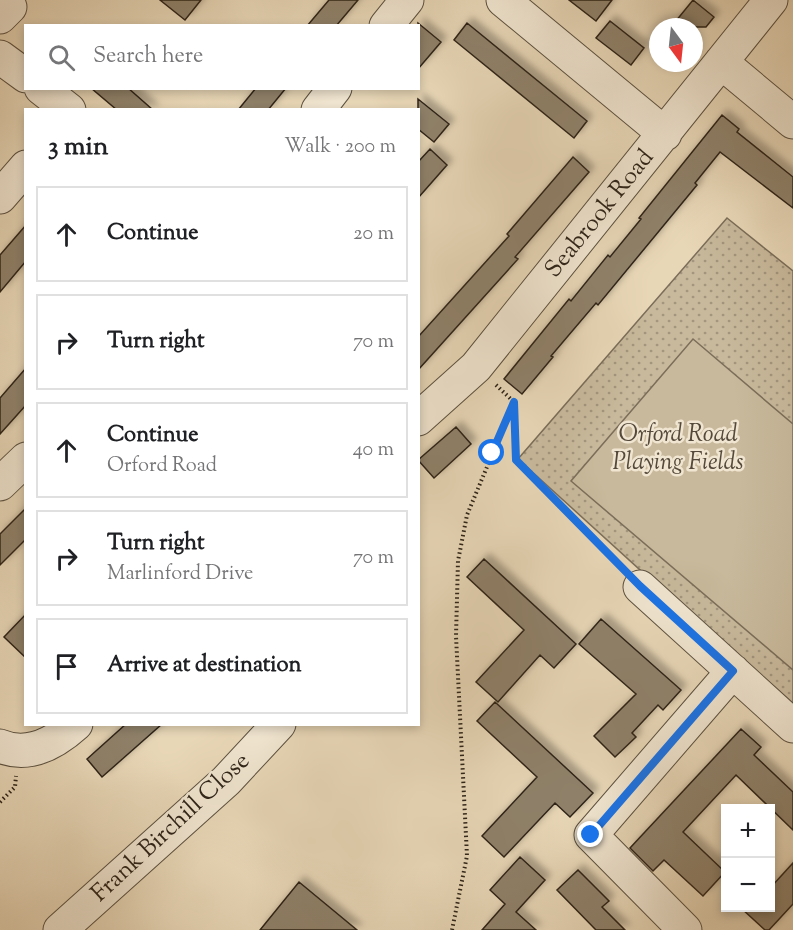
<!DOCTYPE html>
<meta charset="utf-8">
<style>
body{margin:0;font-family:"Sorts Mill Goudy",serif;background:#f2f2f2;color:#202124}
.controls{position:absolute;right:18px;bottom:18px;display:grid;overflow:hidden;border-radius:0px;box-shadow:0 3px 9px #0003}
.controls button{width:54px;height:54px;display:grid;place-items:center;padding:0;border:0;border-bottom:2px solid #e0e0e0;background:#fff;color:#202124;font:30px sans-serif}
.compass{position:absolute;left:649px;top:18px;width:54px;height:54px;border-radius:50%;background:#fff;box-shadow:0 3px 9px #0003;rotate:165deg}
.stop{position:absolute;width:18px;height:18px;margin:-14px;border:4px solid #1a73e8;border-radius:50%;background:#fff}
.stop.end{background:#1a73e8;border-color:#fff;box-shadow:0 2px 6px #0008}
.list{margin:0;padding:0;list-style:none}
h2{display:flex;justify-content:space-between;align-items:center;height:78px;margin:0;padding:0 24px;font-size:26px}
h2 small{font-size:20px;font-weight:400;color:#757577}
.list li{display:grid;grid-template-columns:39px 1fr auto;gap:18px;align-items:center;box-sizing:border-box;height:96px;margin:0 12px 12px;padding:0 12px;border:2px solid #e0e0e0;border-radius:0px}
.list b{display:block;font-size:22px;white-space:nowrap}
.list p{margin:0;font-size:20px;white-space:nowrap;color:#757577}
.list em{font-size:20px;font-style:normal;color:#757577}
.icon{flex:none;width:33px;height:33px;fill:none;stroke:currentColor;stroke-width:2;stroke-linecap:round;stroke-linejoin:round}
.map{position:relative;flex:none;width:793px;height:930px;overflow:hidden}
.search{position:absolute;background:#fff;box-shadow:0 3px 9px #0003;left:24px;top:24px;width:396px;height:66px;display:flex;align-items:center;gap:15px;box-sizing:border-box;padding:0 21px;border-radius:0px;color:#757577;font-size:22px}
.panel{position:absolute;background:#fff;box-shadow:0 3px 9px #0003;left:24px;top:108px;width:396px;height:618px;border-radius:0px}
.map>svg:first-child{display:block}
.green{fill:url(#green-dots);stroke:#7b6e5a;stroke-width:1.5}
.pitch{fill:#c8b99c;stroke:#7b6e5a;stroke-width:1.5}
.building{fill:#8f816b;stroke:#2e2419;stroke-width:1.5;filter:url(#shadow)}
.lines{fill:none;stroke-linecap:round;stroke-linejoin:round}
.minor-casing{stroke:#5c5140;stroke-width:35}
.path{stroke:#2e2419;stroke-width:4;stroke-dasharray:1.5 3;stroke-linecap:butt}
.minor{stroke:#f0e5d0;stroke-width:33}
.route{stroke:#1a73e8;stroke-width:8}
.labels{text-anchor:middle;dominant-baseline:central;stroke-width:5;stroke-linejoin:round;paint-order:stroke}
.street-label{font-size:24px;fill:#2e2419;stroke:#f0e5d0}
.park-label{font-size:24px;font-style:italic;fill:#54493a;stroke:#f0e5d0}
</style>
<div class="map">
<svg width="793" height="930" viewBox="0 0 793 930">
<defs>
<pattern id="green-dots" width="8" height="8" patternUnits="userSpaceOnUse" patternTransform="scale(1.5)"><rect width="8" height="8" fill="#c8b99c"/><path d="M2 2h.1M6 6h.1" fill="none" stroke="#a3967e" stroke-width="1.8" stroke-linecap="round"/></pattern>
<filter id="shadow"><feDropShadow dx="5.5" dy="-5.5" stdDeviation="3" flood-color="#0004"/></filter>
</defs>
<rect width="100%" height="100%" fill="#e8d7b7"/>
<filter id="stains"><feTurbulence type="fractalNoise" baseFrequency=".00333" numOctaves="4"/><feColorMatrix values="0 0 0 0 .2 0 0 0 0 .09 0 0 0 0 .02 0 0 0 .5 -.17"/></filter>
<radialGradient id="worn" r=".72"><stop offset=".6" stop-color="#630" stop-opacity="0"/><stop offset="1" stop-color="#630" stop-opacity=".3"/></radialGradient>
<path class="green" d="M727 218 793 271V709L518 459Z"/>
<path class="pitch" d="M693 339 793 424V670L571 481Z"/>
<path class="building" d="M160 0H201L185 20Z
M329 0H358L336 26H307Z
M569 0H612L596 21Z
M693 0 714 17 706 27H671Z
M610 21 644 48 631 65 596 38Z
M418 23 441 42 418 69Z
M467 23 587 121 574 138 454 40Z
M91 88H128L153 110H117Z
M256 88H286L268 110H238Z
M418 99 449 124 434 142 418 129Z
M722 115 739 129 737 132 793 177V208L720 152 695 183 697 185 598 305 596 303 551 356 553 357 522 394 504 379 569 299 571 301 608 255 610 257 641 219 639 218Z
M430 149 447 165 418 198V162Z
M573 157 589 172 515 257 518 259 418 370V337L509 236 507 234Z
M26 225V261L0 292V255Z
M26 368V405L0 434V398Z
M456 427 471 444 434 478 418 460Z
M26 508V539L0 565V534Z
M484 559 576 644 554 668 540 655 498 702 476 682 524 630 467 577Z
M26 614V658L4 637Z
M601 619 681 690 663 710 658 705 632 733 636 737 615 757 594 736 636 694 579 644Z
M495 702 593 793 570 817 555 803 504 857 482 836 537 777 477 721Z
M126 724H162L102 777 87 759Z
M741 729 761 747 754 755 793 792V830L736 775 683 832 725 872 703 896 664 860 653 871 630 848Z
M520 857 545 880 516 912 536 930H482L505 904 490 890Z
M793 863V904L769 930H765L741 908H771V887Z
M578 870 609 901 602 907 625 930H596L557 890Z
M299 882 357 930H260Z"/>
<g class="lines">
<defs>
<path id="minor" d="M503 0 665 134
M0 17 10 7
M386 26 407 0
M0 57 26 76
M721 62 793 122
M41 88 69 110
M318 110 335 88
M0 197 26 167
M418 419 476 367 771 0
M0 484 26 459
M640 587 793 726
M0 746C28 758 55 743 76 724
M60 930 226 781 279 724
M685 930 591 835 733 671"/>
</defs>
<use href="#minor" class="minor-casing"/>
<path class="path" d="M496 385 514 402 516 460 623 569
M0 802 15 787 16 776
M452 930 467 856 456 636 458 561 467 515 514 402"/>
<use href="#minor" class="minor"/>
</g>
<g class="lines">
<path class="route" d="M492 453 514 402 516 460 640 586 733 671 591 835"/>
</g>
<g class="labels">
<g class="street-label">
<text transform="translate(600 214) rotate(-51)">Seabrook Road</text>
<text transform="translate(171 828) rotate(-43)">Frank Birchill Close</text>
</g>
<g class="park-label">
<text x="678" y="435">Orford Road<tspan x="678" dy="28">Playing Fields</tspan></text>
</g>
</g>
<rect width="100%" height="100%" filter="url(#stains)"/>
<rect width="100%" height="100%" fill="url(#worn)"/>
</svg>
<div class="controls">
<button>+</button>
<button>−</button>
</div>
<svg class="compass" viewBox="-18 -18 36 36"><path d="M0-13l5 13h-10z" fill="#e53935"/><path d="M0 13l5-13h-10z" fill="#757577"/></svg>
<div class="stop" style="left:492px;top:453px"></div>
<div class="stop end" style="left:591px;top:835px"></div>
<div class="search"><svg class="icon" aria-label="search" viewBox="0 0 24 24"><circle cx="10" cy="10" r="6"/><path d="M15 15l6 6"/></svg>Search here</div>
<section class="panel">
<h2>3 min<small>Walk · 200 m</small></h2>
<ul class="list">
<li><svg class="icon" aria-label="ahead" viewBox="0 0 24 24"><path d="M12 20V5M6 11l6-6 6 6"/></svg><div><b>Continue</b></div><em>20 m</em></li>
<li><svg class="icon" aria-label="right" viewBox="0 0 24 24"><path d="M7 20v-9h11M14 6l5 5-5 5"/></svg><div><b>Turn right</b></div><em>70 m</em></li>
<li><svg class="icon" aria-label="ahead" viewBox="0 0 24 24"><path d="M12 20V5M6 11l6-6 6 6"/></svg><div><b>Continue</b><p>Orford Road</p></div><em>40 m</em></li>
<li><svg class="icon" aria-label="right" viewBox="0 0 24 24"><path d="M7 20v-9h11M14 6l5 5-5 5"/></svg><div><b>Turn right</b><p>Marlinford Drive</p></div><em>70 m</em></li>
<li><svg class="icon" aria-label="arrive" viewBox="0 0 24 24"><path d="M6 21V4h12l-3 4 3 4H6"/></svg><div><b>Arrive at destination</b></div></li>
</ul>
</section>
</div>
